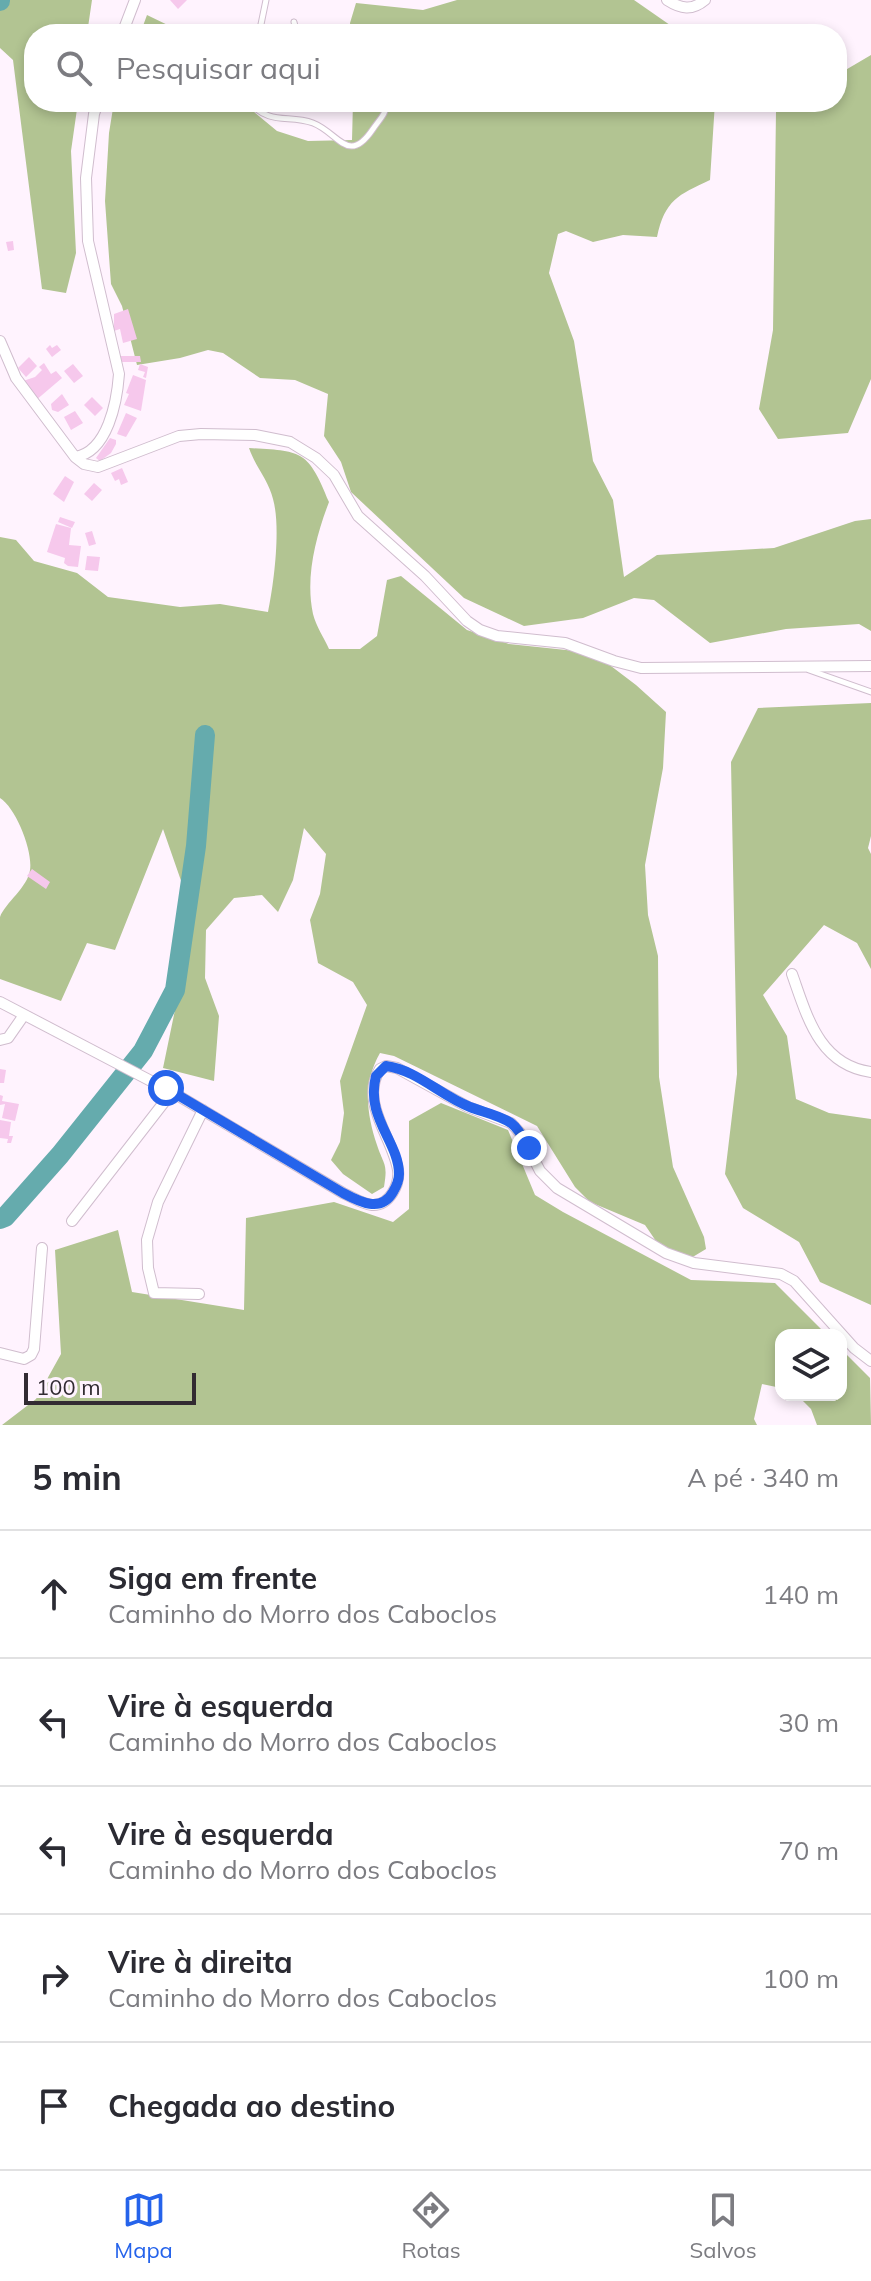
<!DOCTYPE html>
<html lang="pt">
<meta charset="utf-8">
<style>
body{margin:0;font-family:Mulish,sans-serif;background:#f2f2f3;color:#2b2b33}
.controls{position:absolute;right:24px;bottom:24px;display:grid;overflow:hidden;border-radius:16px;box-shadow:0 4px 12px #0003}
.controls button{width:72px;height:72px;display:grid;place-items:center;padding:0;border:0;border-bottom:2px solid #e1e1e2;background:#fff;color:#2b2b33;font:40px sans-serif}
.scale{position:absolute;left:24px;bottom:20px;width:172px;box-sizing:border-box;padding-left:8px;border:4px solid #322b32;border-top:0;font-size:22px;line-height:28px;white-space:nowrap;color:#322b32;-webkit-text-stroke:6px #fff3fe;paint-order:stroke}
.stop{position:absolute;width:24px;height:24px;margin:-18px;border:6px solid #2563eb;border-radius:50%;background:#fff}
.stop.end{background:#2563eb;border-color:#fff;box-shadow:0 2px 8px #0008}
.list{margin:0;padding:0;list-style:none}
h2{display:flex;justify-content:space-between;align-items:center;height:104px;margin:0;padding:0 32px;font-size:34px}
h2 small{font-size:26px;font-weight:400;color:#7c7c81}
.list li{display:grid;grid-template-columns:52px 1fr auto;gap:24px;align-items:center;box-sizing:border-box;height:128px;padding:0 32px;border-top:2px solid #e1e1e2}
.list b{display:block;font-size:30px;white-space:nowrap}
.list p{margin:0;font-size:26px;white-space:nowrap;color:#7c7c81}
.list em{font-size:26px;font-style:normal;color:#7c7c81}
.icon{flex:none;width:44px;height:44px;fill:none;stroke:currentColor;stroke-width:2;stroke-linecap:round;stroke-linejoin:round}
.map{position:relative;flex:none;width:871px;height:1425px;overflow:hidden}
.search{position:absolute;background:#fff;box-shadow:0 4px 12px #0003;left:24px;right:24px;top:24px;height:88px;display:flex;align-items:center;gap:20px;box-sizing:border-box;padding:0 28px;border-radius:32px;color:#7c7c81;font-size:30px}
.sheet{height:744px;background:#fff}
nav{display:flex;justify-content:space-around;align-items:center;box-sizing:border-box;height:112px;border-top:2px solid #e1e1e2;background:#fff;font-size:22px;color:#7c7c81}
nav a{display:grid;justify-items:center;gap:4px}
nav .on{color:#2563eb}
.map>svg:first-child{display:block}
.forest{fill:#b2c492}
.lines{fill:none;stroke-linecap:round;stroke-linejoin:round}
.river{stroke:#65abad;stroke-width:20}
.building{fill:#f6c8ec}
.lane-casing{stroke:#d0bdce;stroke-width:7}
.street-casing{stroke:#d0bdce;stroke-width:12}
.lane{stroke:#fff;stroke-width:5}
.street{stroke:#fff;stroke-width:10}
.route{stroke:#2563eb;stroke-width:10}
</style>
<div class="map">
<svg width="871" height="1425" viewBox="0 0 871 1425">
<rect width="100%" height="100%" fill="#fff3fe"/>
<path class="forest" d="M0 0H92L87 34H34V102H78L71 151 76 253 66 293 42 289 13 60 0 48Z
M457 0H634L680 32 720 24V34H351L350 23 356 3 423 10Z
M147 15 178 30 182 34H140Z
M871 55V379L848 433 778 439 759 409 773 330 776 111 791 102H837V75Z
M114 102H242L277 131 308 141 352 140 353 102H715L710 180C678 195 665 200 657 237L623 235 593 242 566 231 558 234 549 273 574 341 593 461 613 500 624 577 657 555 774 548 855 521 871 519V631L859 624 786 629 710 643 654 600 634 598 583 618 524 626 464 598 351 492 341 462 324 436 328 394 295 380 260 378 223 353 208 350 180 358 137 365 122 306 111 284 105 201 109 133Z
M249 448C302 451 308 450 329 502 316 536 305 577 313 614 316 626 324 638 329 649H360L377 636 387 580 401 576 467 630 509 644 585 652 607 663 636 685 666 712 663 768 645 865 648 915 658 956 659 1077 673 1167 704 1237 706 1249 691 1258 674 1253 658 1244 645 1225 590 1202 575 1187 537 1126 394 1056 380 1053C363 1083 366 1112 377 1145 384 1166 388 1163 384 1187L372 1194 343 1174 331 1160 340 1142 344 1113 340 1081 367 1005 353 982 318 963 310 920 320 894 326 854 304 828 293 880 278 912 262 895 234 898 206 930 205 978 219 1016 214 1081 163 1068 194 918 163 829 115 950 87 943 61 1001 0 979C0 966 0 927 0 917 5 903 28 887 30 870 33 851 16 808 0 798V537L16 540 34 561 77 573 108 597 180 607 220 604 268 612C274 583 281 527 273 499 269 481 255 466 249 448Z
M871 703V836L868 848 871 854V969L857 943 824 925 763 995 787 1036 796 1099 829 1113 871 1119V1305L820 1282 799 1242 743 1208 725 1174 737 1074 731 762 758 708Z
M441 1103 508 1130 535 1195 563 1212 691 1280 775 1283 827 1335H781V1388L762 1384 754 1419 757 1425H2L36 1399 61 1354 55 1250 118 1230 132 1292 244 1310 246 1218 334 1202 393 1222 409 1209V1121Z
M841 1349 870 1378 871 1425H817L811 1409 797 1395H841Z"/>
<g class="lines">
<path class="river" d="M0 1V0
M0 1219 5 1217 60 1155 143 1051 175 990 196 846 205 735"/>
</g>
<path class="building" d="M170 0H187L178 9Z
M13 241 14 250 8 251 6 242Z
M128 309 137 339 123 343 120 329 114 331V314Z
M50 345 52 348 57 345 61 350 52 357 46 349Z
M120 356H140L141 362H121Z
M29 357 37 366 26 377 18 368Z
M44 363 51 374 56 371 62 378 35 401 23 381 35 377 42 370 39 367Z
M73 364 83 376 74 383 64 371Z
M140 364 148 367 146 378 143 377 145 372 138 370Z
M133 375 146 380 141 411 124 405 129 394 126 393Z
M62 394 69 405 58 412 52 410 51 404Z
M92 397 103 408 95 416 84 405Z
M75 411 83 423 71 430 64 417Z
M126 413 137 418 126 437 117 434Z
M110 438 116 440V444L111 453 100 461 96 458Z
M122 468 128 482 121 485 119 479 115 481 111 473Z
M65 476 74 482 64 502 53 494Z
M94 483 102 490 92 501 84 494Z
M60 517 75 522 72 528 58 522Z
M56 524 71 528 69 545 81 546 78 567 68 566 64 563 65 558 47 552Z
M92 531 96 544 89 546 85 533Z
M87 556 100 557 98 571 85 570Z
M32 869 50 882 46 889 27 876Z
M0 1069 6 1070 4 1083H0Z
M0 1095 3 1096 2 1101 19 1104 15 1121 2 1118 5 1104 0 1105Z
M0 1120 11 1122 9 1136H13L11 1143H7L8 1139 0 1138Z"/>
<g class="lines">
<defs>
<path id="lane" d="M294 22 297 34
M259 34 266 0
M249 102C271 126 288 114 313 123 339 133 348 166 373 129 379 120 387 113 387 102
M809 670 871 692"/>
<path id="street" d="M667 0C681 9 692 11 705 0
M122 34 135 0
M0 341 16 378 75 457C108 452 117 401 119 374L88 241 86 178 94 114 98 102
M75 457 84 464 98 467 179 436 201 434 255 435 290 442 316 458 334 475 358 516 425 576 467 621 480 630 497 636 565 643 614 661 641 668 871 666
M792 974C807 1016 819 1065 871 1072
M0 1002 172 1092 343 1193C352 1197 362 1204 372 1205 389 1206 400 1185 398 1170 393 1138 359 1102 380 1069L386 1066 397 1068 468 1107 511 1123 521 1134 540 1171 557 1188 666 1253 694 1263 781 1274 794 1281 854 1348 871 1361
M0 1040 8 1038 24 1015
M72 1221 172 1092
M199 1294 154 1293 148 1268 147 1240 158 1202 203 1110
M0 1353 24 1359 31 1355 34 1349 42 1248"/>
</defs>
<use href="#lane" class="lane-casing"/>
<use href="#street" class="street-casing"/>
<use href="#lane" class="lane"/>
<use href="#street" class="street"/>
</g>
<g class="lines">
<path class="route" d="M166 1088 343 1193C360 1202 381 1213 393 1192 396 1187 399 1180 399 1174 399 1142 365 1117 376 1076L386 1066C417 1070 441 1096 470 1107 483 1112 499 1115 511 1123 519 1129 524 1139 529 1148"/>
</g>
</svg>
<div class="controls">
<button><svg class="icon" aria-label="layers" viewBox="0 0 24 24"><path d="M12 4l9 5-9 5-9-5zM3 14l9 5 9-5"/></svg></button>
</div>
<div class="scale">100 m</div>
<div class="stop" style="left:166px;top:1088px"></div>
<div class="stop end" style="left:529px;top:1148px"></div>
<div class="search"><svg class="icon" aria-label="search" viewBox="0 0 24 24"><circle cx="10" cy="10" r="6"/><path d="M15 15l6 6"/></svg>Pesquisar aqui</div>
</div>
<section class="sheet">
<h2>5 min<small>A pé · 340 m</small></h2>
<ul class="list">
<li><svg class="icon" aria-label="ahead" viewBox="0 0 24 24"><path d="M12 20V5M6 11l6-6 6 6"/></svg><div><b>Siga em frente</b><p>Caminho do Morro dos Caboclos</p></div><em>140 m</em></li>
<li><svg class="icon" aria-label="left" viewBox="0 0 24 24"><path d="M17 20v-9H6M10 6l-5 5 5 5"/></svg><div><b>Vire à esquerda</b><p>Caminho do Morro dos Caboclos</p></div><em>30 m</em></li>
<li><svg class="icon" aria-label="left" viewBox="0 0 24 24"><path d="M17 20v-9H6M10 6l-5 5 5 5"/></svg><div><b>Vire à esquerda</b><p>Caminho do Morro dos Caboclos</p></div><em>70 m</em></li>
<li><svg class="icon" aria-label="right" viewBox="0 0 24 24"><path d="M7 20v-9h11M14 6l5 5-5 5"/></svg><div><b>Vire à direita</b><p>Caminho do Morro dos Caboclos</p></div><em>100 m</em></li>
<li><svg class="icon" aria-label="arrive" viewBox="0 0 24 24"><path d="M6 21V4h12l-3 4 3 4H6"/></svg><div><b>Chegada ao destino</b></div></li>
</ul>
</section>
<nav>
<a class="on"><svg class="icon" aria-label="map" viewBox="0 0 24 24"><path d="M3 6l6-2 6 2 6-2v14l-6 2-6-2-6 2zM9 4v14M15 6v14"/></svg>Mapa</a>
<a><svg class="icon" aria-label="directions" viewBox="0 0 24 24"><path d="M12 3l9 9-9 9-9-9zM9 14v-3h6M13 9l2 2-2 2"/></svg>Rotas</a>
<a><svg class="icon" aria-label="saved" viewBox="0 0 24 24"><path d="M7 4h10v16l-5-4-5 4z"/></svg>Salvos</a>
</nav>
